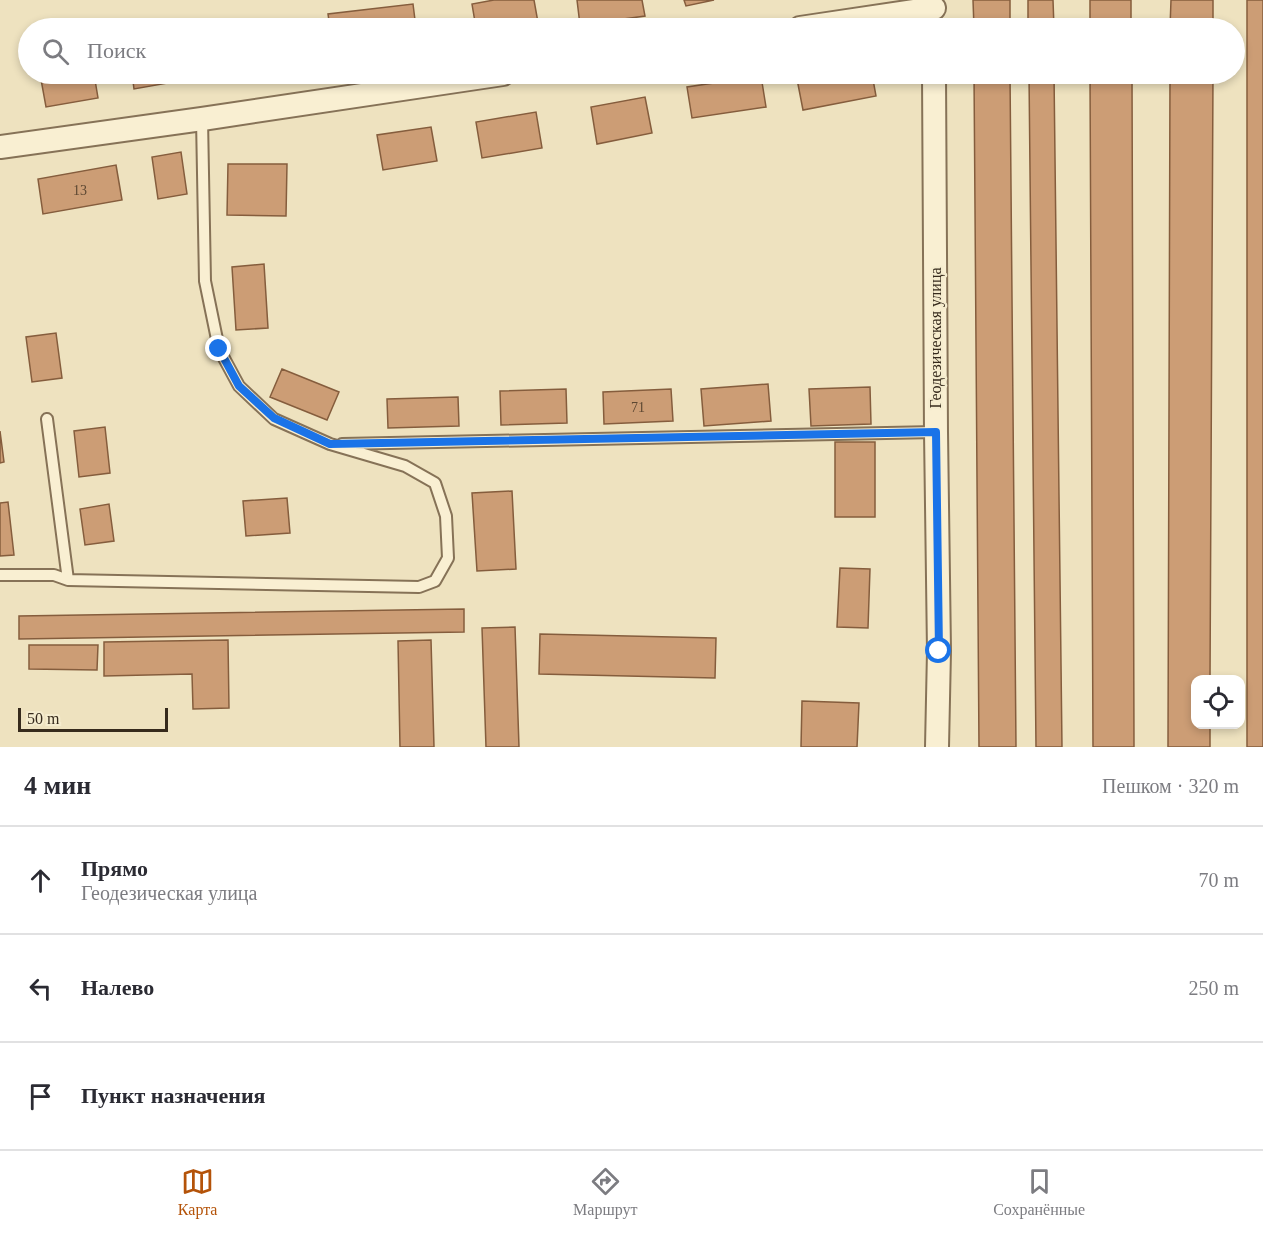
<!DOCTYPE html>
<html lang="ru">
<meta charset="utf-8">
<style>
body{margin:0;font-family:Georgia,serif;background:#f7f7f7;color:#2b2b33}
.controls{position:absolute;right:18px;bottom:18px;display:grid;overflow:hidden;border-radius:12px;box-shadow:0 3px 9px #0003}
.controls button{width:54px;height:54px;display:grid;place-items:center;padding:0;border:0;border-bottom:2px solid #e1e1e2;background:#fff;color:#2b2b33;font:30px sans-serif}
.scale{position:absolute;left:18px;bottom:15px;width:150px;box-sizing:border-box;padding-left:6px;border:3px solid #362a1c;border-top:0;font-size:16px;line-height:21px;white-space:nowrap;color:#362a1c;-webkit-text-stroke:4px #f5ecce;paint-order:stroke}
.stop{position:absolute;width:18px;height:18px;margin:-14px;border:4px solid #1a73e8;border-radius:50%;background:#fff}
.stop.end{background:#1a73e8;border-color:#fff;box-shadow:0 2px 6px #0008}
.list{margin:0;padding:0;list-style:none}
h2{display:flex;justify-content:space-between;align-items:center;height:78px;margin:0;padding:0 24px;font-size:26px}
h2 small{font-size:20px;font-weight:400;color:#7c7c81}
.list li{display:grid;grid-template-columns:39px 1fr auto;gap:18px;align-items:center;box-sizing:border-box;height:108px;padding:0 24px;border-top:2px solid #e1e1e2}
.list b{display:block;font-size:22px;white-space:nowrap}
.list p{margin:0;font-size:20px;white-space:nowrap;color:#7c7c81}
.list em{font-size:20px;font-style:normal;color:#7c7c81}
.icon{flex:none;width:33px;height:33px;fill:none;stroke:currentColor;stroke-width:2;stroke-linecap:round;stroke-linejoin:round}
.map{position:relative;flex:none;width:1263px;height:747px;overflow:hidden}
.search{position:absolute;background:#fff;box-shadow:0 3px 9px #0003;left:18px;right:18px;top:18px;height:66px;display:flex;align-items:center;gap:15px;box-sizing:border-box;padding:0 21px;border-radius:33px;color:#7c7c81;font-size:22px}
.sheet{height:402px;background:#fff}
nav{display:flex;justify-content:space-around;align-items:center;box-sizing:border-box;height:84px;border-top:2px solid #e1e1e2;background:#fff;font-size:16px;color:#7c7c81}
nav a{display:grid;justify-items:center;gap:3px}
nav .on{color:#b45309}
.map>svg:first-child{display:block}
.building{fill:#cc9d75;stroke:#855d3d;stroke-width:1.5}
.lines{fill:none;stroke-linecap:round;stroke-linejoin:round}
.service-casing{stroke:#867257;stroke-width:14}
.minor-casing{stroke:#867257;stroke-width:26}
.service{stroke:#f9efd2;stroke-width:10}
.minor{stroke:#f9efd2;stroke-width:22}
.route{stroke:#1a73e8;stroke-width:8}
.labels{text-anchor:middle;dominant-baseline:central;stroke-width:4.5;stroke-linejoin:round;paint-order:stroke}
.number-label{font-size:14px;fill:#5c4732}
.street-label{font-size:16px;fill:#362a1c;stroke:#f5ecce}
</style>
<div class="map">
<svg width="1263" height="747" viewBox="0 0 1263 747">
<rect width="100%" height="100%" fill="#eee2bf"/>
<path class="building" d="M494 0H534L539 28H476L472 4Z
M577 0H642L645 16 580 25Z
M684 0H714L686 6Z
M973 0H1010V28H974Z
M1028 0H1053L1054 28H1028Z
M1090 0H1131V28H1090Z
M1171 0H1213V28H1170Z
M1247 0H1263V747H1247Z
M413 4 416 28H330L328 14Z
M84 20 86 28H35Z
M40 74H94L98 98 46 107Z
M132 74H166L168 83 134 89Z
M214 74H263L215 80Z
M796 74H872L876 96 803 110Z
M974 74H1010L1016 747H979Z
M1029 74H1054L1062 747H1036Z
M1090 74H1132L1134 747H1093Z
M1170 74H1213L1210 680H1196V724H1210V747H1168Z
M761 76 766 107 692 118 687 87Z
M645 97 652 133 597 144 591 107Z
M536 112 542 148 482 158 476 122Z
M431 127 437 161 383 170 377 135Z
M181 152 187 194 158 199 152 157Z
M228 164H287L286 216 227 215Z
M116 165 122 200 43 214 38 179Z
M264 264 268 328 236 330 232 267Z
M56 333 62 378 32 382 26 337Z
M282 369 339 392 327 420 270 397Z
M768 384 771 421 704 426 701 389Z
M870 387 871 424 811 426 809 389Z
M566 389 567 423 501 425 500 391Z
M671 389 673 421 604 424 603 392Z
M458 397 459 426 388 428 387 399Z
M105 427 110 473 79 477 74 431Z
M0 431 4 462 0 463Z
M835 442H875V517H835Z
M512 491 516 569 477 571 472 493Z
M287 498 290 533 246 536 243 501Z
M8 502 14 555 0 556V503Z
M109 504 114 541 85 545 80 509Z
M840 568 870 569 868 628 837 627Z
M464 609V632L19 639V616Z
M515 627 519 747H486L482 628Z
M540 634 716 638 715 678 539 674Z
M228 640 229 708 193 709 192 674 104 676V642Z
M431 640 434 747H400L398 641Z
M29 645H98L97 670 29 669Z
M802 701 859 703 857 747H801Z"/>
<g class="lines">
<defs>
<path id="service" d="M47 419 68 580
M342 444 936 432
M0 575H54L68 580 419 587 435 581 448 558 446 516 435 483 405 466 330 444 274 419 239 386 219 349 205 281 202 119"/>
<path id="minor" d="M800 28 934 8
M934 74 936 432 939 651 937 747
M0 147 202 119 503 74"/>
</defs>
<use href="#service" class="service-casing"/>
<use href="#minor" class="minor-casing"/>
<use href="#service" class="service"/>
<use href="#minor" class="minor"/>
</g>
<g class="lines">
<path class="route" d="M219 349 239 386 274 418 330 444 936 432 939 651"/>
</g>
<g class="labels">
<g class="number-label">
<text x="80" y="190">13</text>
<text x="638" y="407">71</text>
</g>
<g class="street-label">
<text transform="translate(935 338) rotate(-90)">Геодезическая улица</text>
</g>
</g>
</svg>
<div class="controls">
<button><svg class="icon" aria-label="locate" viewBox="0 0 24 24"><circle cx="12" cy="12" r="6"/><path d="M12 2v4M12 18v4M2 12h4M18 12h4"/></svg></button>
</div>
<div class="scale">50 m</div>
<div class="stop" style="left:939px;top:651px"></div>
<div class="stop end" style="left:219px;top:349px"></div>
<div class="search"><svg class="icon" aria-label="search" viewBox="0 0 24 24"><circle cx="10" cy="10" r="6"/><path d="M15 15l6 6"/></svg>Поиск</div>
</div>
<section class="sheet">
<h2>4 мин<small>Пешком · 320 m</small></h2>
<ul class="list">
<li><svg class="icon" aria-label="ahead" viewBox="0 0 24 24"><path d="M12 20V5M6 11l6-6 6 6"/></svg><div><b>Прямо</b><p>Геодезическая улица</p></div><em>70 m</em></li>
<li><svg class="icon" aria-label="left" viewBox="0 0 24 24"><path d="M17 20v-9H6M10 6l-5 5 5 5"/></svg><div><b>Налево</b></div><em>250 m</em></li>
<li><svg class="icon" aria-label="arrive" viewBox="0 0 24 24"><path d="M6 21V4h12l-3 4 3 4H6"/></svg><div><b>Пункт назначения</b></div></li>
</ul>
</section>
<nav>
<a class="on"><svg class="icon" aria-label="map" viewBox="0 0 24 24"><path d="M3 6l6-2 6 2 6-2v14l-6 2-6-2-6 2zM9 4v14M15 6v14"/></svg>Карта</a>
<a><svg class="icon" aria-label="directions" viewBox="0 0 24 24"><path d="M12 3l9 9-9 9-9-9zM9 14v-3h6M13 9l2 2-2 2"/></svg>Маршрут</a>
<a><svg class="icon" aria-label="saved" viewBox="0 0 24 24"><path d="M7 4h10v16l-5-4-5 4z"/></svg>Сохранённые</a>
</nav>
